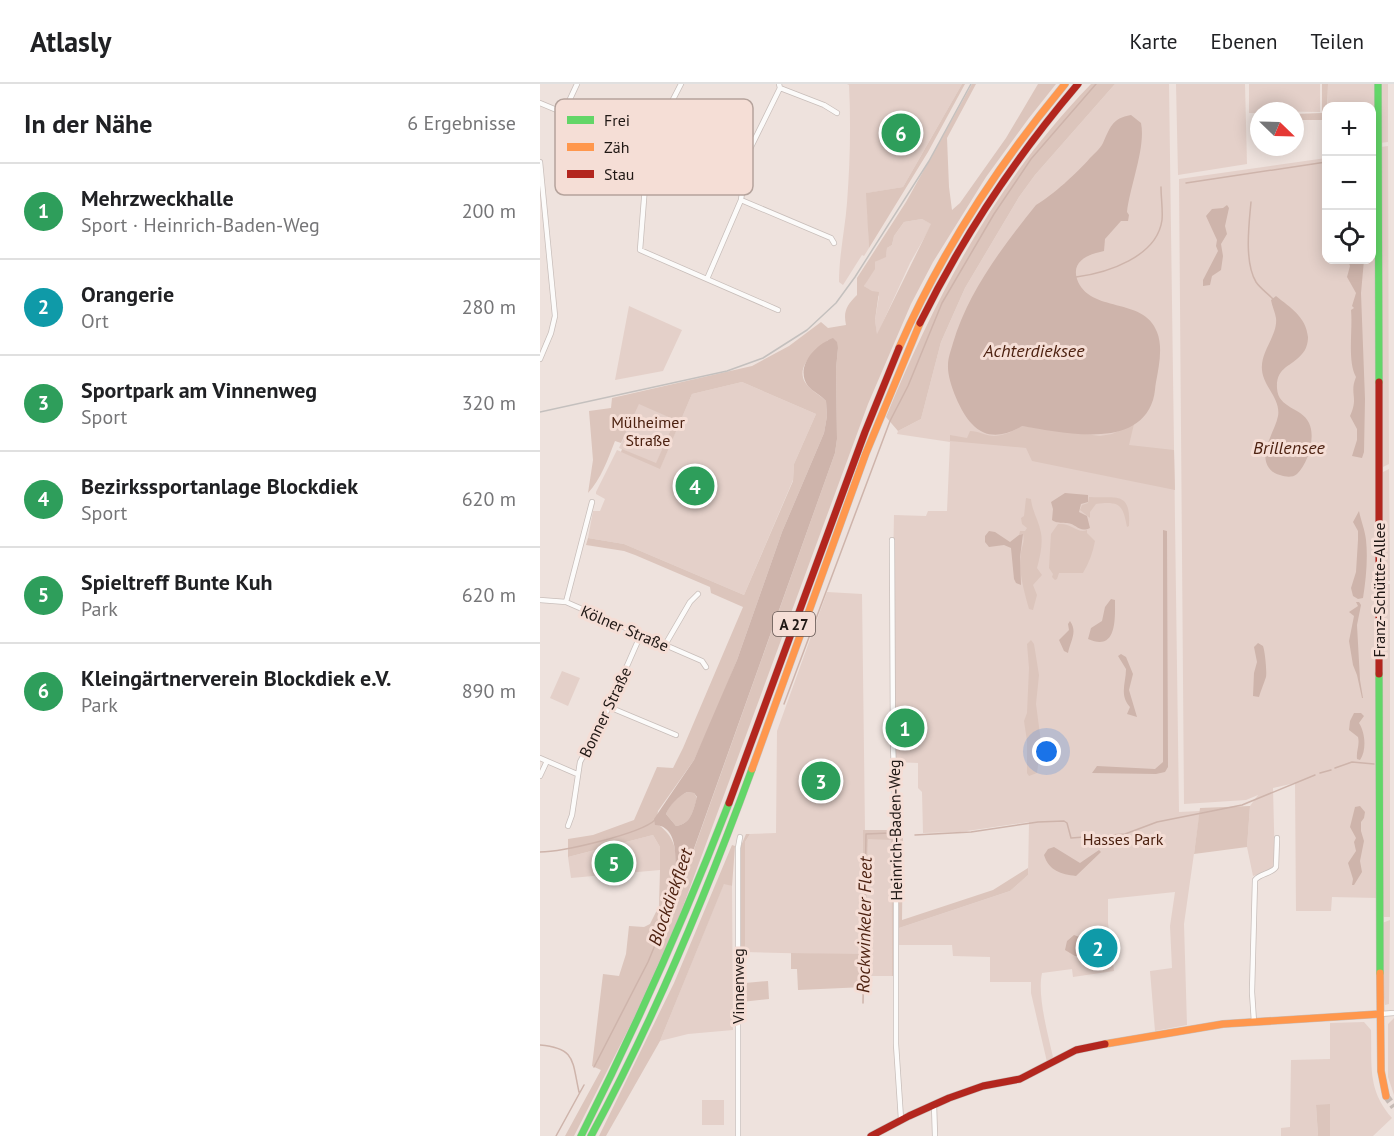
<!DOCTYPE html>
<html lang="de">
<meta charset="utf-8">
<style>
body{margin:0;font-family:"PT Sans",sans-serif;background:#f6f6f6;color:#202124}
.controls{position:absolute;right:18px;top:18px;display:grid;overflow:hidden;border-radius:12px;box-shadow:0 3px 15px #0003}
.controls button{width:54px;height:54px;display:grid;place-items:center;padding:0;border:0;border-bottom:2px solid #e0e0e0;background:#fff;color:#202124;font:30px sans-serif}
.compass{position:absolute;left:710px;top:18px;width:54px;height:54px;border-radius:50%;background:#fff;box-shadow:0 3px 15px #0003;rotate:113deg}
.you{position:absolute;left:507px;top:668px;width:21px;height:21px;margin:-15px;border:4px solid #fff;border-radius:50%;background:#1a73e8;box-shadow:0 0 0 9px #1a73e833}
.badge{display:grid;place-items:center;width:39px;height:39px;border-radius:50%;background:#1a73e8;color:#fff;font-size:20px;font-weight:700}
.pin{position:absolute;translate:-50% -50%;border:3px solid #fff;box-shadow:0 2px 6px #0006}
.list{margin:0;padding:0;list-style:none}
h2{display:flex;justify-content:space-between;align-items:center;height:78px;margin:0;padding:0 24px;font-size:26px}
h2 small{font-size:20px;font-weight:400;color:#757577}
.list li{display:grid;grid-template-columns:39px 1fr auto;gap:18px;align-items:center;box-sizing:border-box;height:96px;padding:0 24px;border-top:2px solid #e0e0e0}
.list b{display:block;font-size:22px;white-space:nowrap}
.list p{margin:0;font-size:20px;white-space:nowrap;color:#757577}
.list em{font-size:20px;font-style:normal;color:#757577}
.icon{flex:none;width:33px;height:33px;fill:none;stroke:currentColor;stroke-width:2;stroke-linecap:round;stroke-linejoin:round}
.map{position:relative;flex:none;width:854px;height:1052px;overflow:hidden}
header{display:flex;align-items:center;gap:36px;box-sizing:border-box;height:84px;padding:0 30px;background:#fff;border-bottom:2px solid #e0e0e0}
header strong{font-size:28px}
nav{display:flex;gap:33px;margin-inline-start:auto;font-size:21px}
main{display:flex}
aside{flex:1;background:#fff}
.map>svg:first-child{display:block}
.green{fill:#e4d0c9}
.forest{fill:#dcc5bc;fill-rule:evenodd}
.water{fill:#ceb4ab;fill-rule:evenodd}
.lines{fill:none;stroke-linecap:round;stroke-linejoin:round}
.stream{stroke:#ceb4ab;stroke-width:1.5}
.secondary-tunnel{stroke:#c5bab5;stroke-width:7;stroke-dasharray:7 3.5;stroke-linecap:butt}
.street-casing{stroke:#c8beba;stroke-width:6}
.fast-casing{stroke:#c8beba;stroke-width:8}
.slow-casing{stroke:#c8beba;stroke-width:8}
.jam-casing{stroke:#c8beba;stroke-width:8}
.street{stroke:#fcfbfa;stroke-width:4.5}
.fast{stroke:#63d668;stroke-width:7}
.slow{stroke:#ff974d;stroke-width:7}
.jam{stroke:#b3261e;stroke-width:7}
.tram{stroke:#c4c0be;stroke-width:1.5}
.labels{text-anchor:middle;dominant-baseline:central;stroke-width:6;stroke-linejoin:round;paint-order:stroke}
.shield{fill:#f5ded6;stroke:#60534f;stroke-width:1.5}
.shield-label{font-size:15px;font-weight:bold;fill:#201815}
.park-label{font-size:16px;fill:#4b200f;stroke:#f5ded6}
.street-label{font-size:16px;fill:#201815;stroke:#f5ded6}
.water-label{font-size:18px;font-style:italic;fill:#4d2110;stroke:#f5ded6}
.key{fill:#f5ded6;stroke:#b5a39c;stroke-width:1.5}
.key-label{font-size:16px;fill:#201815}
</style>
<header>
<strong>Atlasly</strong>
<nav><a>Karte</a><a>Ebenen</a><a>Teilen</a></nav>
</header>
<main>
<aside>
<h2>In der Nähe<small>6 Ergebnisse</small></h2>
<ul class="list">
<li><span class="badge" style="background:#2e9e5b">1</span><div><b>Mehrzweckhalle</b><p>Sport · Heinrich-Baden-Weg</p></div><em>200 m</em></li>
<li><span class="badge" style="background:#0f9aa8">2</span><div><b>Orangerie</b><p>Ort</p></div><em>280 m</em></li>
<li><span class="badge" style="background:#2e9e5b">3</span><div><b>Sportpark am Vinnenweg</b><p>Sport</p></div><em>320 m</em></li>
<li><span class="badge" style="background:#2e9e5b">4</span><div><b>Bezirkssportanlage Blockdiek</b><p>Sport</p></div><em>620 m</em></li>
<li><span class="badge" style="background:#2e9e5b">5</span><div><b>Spieltreff Bunte Kuh</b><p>Park</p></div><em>620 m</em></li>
<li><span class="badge" style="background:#2e9e5b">6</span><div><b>Kleingärtnerverein Blockdiek e.V.</b><p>Park</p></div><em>890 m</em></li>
</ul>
</aside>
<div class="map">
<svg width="854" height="1052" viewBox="0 0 854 1052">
<rect width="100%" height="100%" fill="#eee2dd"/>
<path class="green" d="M307 0H422L363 103 327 109 329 164 324 172 322 171 303 201 299 198C299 171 305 145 307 119 310 80 311 40 309 1Z
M575 0H629L639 728 660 727 644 840 647 941 615 947 610 887 632 884 630 842 635 808 568 815V839L574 887 533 893 532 885 502 889C497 912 508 950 513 973L507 978 491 909V898H450V873L413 872 412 861H359V844L470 807 488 791 489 738 420 748 383 749 382 708 378 704V679L355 678 353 481 354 431 386 432 388 427H407L410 358 357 350 358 347 381 335 401 258 425 204 479 113 495 91Z
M636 0H705L707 80 638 91Z
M709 0H780V28L719 27V29H709Z
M788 0H835L836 58 832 59V22H788Z
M840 0H848V58L840 59Z
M848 62 849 380 841 384 840 63Z
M834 66 835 68 838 814 792 813 791 827H756L755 699 733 704 735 783 732 786 713 792 707 763 710 722 718 711 706 716 644 720 639 95 786 74V176H832V67Z
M382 135 392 140 370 179 337 251 335 236 339 212 324 202 335 178 346 172 347 164 352 161 354 152 364 138Z
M89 222 142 246 123 287 75 296Z
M202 298 276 330 254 380 253 396 204 511 84 460 48 454 53 427H60L65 415 56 410V408L77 366 120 384 152 310Z
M99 319 135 336 116 380 79 364Z
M849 385 850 497H841V389Z
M841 500H850V833H844L842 831Z
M287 508 322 510 325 746H323L321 871 205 868V758L210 750 236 749 237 647Z
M22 587 40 594 28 622 10 614Z
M113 751 120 763V786L31 794 28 773Z
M328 755H351L352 892H325Z
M184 799 192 802 193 946 148 950 120 957Z
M850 836 849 920 845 921 842 900V839Z
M854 934V1011L848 993V940Z
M824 938 831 946C832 981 827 1006 852 1034L833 1052H790V1021H776L778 1052H741V1044L750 1043 751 976 790 975V939Z
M162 1016H184V1041H162Z"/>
<path class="forest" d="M422 0H425L388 68 329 164 326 109 363 103Z
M432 0H436L407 54 409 103 412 126 420 119 466 54 498 0H516L489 34 446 93 393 178 371 220 328 320 138 836 93 936 34 1052H25L61 986 52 982 63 890 79 892 86 870 89 842 104 843 110 840 119 822 120 786V763L113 751 28 773V755L53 751 94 736 117 683 133 684 143 664 203 523 171 509 170 503 95 471 84 467 46 461 48 454 84 460 204 511 253 397 254 380 276 330 202 298 152 310 120 385 81 368 82 365 116 379 135 336 99 320 81 359 75 357C68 375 61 395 48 409L53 376 49 327 71 324 72 314 212 282 249 262 281 238 288 244 306 241C303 227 307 221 317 211V194L366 118ZM382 135 391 140 337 250 335 236 339 208 332 207 324 202 335 185V178L346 173 347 164 352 161 354 152 364 138ZM288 256 298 264 296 285 297 355 295 369 147 785 135 814 132 815C132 784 147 760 116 739L118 727 154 676 175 630 197 576 242 448 284 349 287 332 286 317C281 312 275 309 270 304 250 286 275 267 288 256Z
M551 0H575L495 91 479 113 425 204 401 258 381 335 358 347 346 333C397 209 457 97 551 0Z
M782 0H788L786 66 782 67V36H755V30L782 29Z
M594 340 589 361 634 366 635 406 492 377 486 364 410 357V351L427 354 430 347C438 347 447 352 454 352 463 352 474 347 481 342L560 352 572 350Z
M549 413C576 415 591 406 589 442L587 443C583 421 580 417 556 420L550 428V434L540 426 542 421 548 419Z
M486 414 491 415C492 427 499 437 501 449 503 460 500 473 497 484L502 491 493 501 497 511 493 526 489 525C484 507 478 487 481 468 482 462 485 457 483 450L479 451 480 447H485L487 444 482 440 481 434 484 432Z
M518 440C533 439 537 450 547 446V449L555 457C553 468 549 479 543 489H519L517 495 515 496 512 493 513 490 509 484 511 450Z
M491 556 494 560 499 591 496 620 501 658 497 689 489 692 487 689V657L484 637 487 629 489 584 487 560Z
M147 708 154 709 157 714C153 727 151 740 136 742L126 730C129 721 139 712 147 708Z
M710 722 707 763 654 770 660 724Z
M323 746H353L354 892H352L351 756 328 755 325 903 258 906 257 885H251V869L321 870Z
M206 750H210L205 758V899L228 897 229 915 201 918 200 764Z
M358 753 363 754 362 836 453 806 488 784V791L470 807 359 844Z
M192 761 195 762 192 802 184 800 120 957 66 1052H59L134 899Z
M790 1020V1052H778L776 1021Z"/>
<path class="water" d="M591 31 601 39C606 63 590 102 587 128L589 131 588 137H581L565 155 564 167C550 170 531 176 537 195 549 230 604 212 617 248 623 263 619 282 616 298 615 303 615 310 613 316 597 367 520 348 482 342 465 352 447 356 432 340 421 329 407 297 408 281 408 274 411 266 413 259 428 208 463 162 496 121 513 111 537 89 550 74 554 70 560 65 563 59 570 44 572 34 591 31Z
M687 121 689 124 685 142 687 150 681 160 683 172 681 186 672 192 670 201 663 202V196L678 167 676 162 677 156 666 132 672 125 683 124Z
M808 176H824L821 209 825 315 824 368 822 374 812 372 817 356V345L810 332C819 313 809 310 816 293 807 277 813 245 811 226L814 224 812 222 816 209 807 193 810 182Z
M736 212C751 224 766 233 768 253 768 259 766 266 762 270 751 283 736 283 737 304 738 325 762 323 769 339 776 353 768 380 757 390 752 394 746 393 740 391 736 390 732 388 729 384 718 369 735 348 738 332 741 315 723 302 722 286 720 267 738 252 736 234 735 228 732 222 731 216Z
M293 254 297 258 298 264 296 285 297 355 295 369 136 815H131C134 797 145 742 115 741L114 735 154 676 197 576 242 448 284 349 287 332 286 317C281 311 273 308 268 302 254 283 276 260 293 254ZM147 708 154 709 157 713C153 727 151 740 136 742L126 730C129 722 139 712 147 708Z
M525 409 548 411V418L541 420 539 428 547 432 550 444C539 449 537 440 527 439 520 438 518 440 512 436L513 425 511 418Z
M819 427C821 437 825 446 826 456 828 474 826 496 823 514L818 515 813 512 811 504 816 488 818 456V447L813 438Z
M623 446 627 447 628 683 625 688 616 690 552 689 557 682 615 685 623 678Z
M449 447 455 448 470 458 479 451 483 450 480 473 481 501 476 499 474 495 471 464 464 461 449 463 445 458V452Z
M571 515 575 516C575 535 577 568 548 555L551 544 562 537 565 523Z
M816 518H819L821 521 817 541 820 596 823 614H822L817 591 813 581 809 557 814 532 809 528 818 522Z
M530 537C538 548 530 558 528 569L524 567 519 556 529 546 528 540Z
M718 559 723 562C725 567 727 588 726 593 724 599 721 606 719 613L713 612 714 589 717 578 714 563Z
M581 570 586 573 593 590 589 606 597 633 587 630 590 623C579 611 586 599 586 585L578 572Z
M814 629H821L824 632 819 639C825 648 827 666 820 676L817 675C816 667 820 661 818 653L809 646 810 637Z
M820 722 825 728 824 734 821 738V747L824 757 820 777 822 788 814 801H812L813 795 808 779 816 767 814 758 816 754 810 743 815 723Z
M514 763 540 779 559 766 561 768 536 792C521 790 509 787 504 771L508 765Z
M534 851 542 854 547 864 545 872H535L525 866 527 857Z"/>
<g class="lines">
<path class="stream" d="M646 99 786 78
M711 118C709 140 704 178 716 198 720 204 727 209 733 215
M536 193C567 189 617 173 622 136 623 126 621 114 621 103
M244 620 350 337 368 302 402 219 454 130 491 75 556 0
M795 684 812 678 834 680
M780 689 791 686
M375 751 431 748 498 738 524 737 527 739 531 754 585 750 617 738 702 721 775 691
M0 768C22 768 100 750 115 736
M323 919 326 750 350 749
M0 961C36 964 32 977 39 1008
M54 983 108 878 135 813
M16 1052 44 1001"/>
<path class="secondary-tunnel" d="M846 1012 854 1023"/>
<defs>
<path id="street" d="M141 0 108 64 100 166 238 226
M240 4 284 21 297 29
M0 19 108 64
M24 28 37 0
M123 36 207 71
M0 78 15 232 11 249 0 275
M201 116 291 154 294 159
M167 195 201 116 207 71 240 4 239 0
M352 456 353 661 356 744V960L361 1035
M0 516 26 518 162 577 166 583
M26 518 52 418
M125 561 150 518 158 510
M69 623 136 651
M0 674 37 690
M0 692 7 677
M28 742 32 731 40 678 69 623 101 550
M840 930 854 929
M714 938 712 908 715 796C720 789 732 790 736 783L737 754
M394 1020 395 1052
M198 1052V764L200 753"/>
<path id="fast" d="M838 0 839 298
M839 590 840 889
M41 1052C96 943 145 833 189 719
M51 1052C115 934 166 811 212 685"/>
<path id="slow" d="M359 264C401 168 458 81 525 0
M212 685 326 369 380 239
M840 889 841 987 846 1012
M565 960 683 940 840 930"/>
<path id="jam" d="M380 239C423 152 475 74 538 0
M839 298V590
M189 719 325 348 359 264
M331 1052 369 1032 409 1014 443 1002 480 995 536 966 565 960"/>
</defs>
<use href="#street" class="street-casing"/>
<use href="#fast" class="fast-casing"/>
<use href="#slow" class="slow-casing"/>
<use href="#jam" class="jam-casing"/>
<use href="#street" class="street"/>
<use href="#fast" class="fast"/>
<use href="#slow" class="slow"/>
<use href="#jam" class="jam"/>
<path class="tram" d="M0 328 187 287 223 274 267 246 296 219 315 193 389 77 431 0"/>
</g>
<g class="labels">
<rect class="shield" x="233" y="528" width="42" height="24" rx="4.5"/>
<g class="shield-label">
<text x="254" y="540">A 27</text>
</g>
<g class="park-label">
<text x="108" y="338">Mülheimer<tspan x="108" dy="18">Straße</tspan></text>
<text x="583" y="755">Hasses Park</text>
</g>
<g class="street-label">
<text transform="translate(839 506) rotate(-90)">Franz-Schütte-Allee</text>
<text transform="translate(85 544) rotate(23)">Kölner Straße</text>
<text transform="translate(65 628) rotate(-64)">Bonner Straße</text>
<text transform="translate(355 746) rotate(-91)">Heinrich-Baden-Weg</text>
<text transform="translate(198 902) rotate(-90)">Vinnenweg</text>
</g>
<g class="water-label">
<text x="494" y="266">Achterdieksee</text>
<text x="749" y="363">Brillensee</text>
<text transform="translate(130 813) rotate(-71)">Blockdiekfleet</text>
<text transform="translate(324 841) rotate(-89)">Rockwinkeler Fleet</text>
</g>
</g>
<rect x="15" y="15" width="198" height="96" rx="9" class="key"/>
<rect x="27" y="32" width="27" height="8" fill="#63d668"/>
<rect x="27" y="59" width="27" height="8" fill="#ff974d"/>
<rect x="27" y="86" width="27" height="8" fill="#b3261e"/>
<g class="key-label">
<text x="64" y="42">Frei</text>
<text x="64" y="69">Zäh</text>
<text x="64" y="96">Stau</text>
</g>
</svg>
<div class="controls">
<button>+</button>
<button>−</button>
<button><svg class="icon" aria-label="locate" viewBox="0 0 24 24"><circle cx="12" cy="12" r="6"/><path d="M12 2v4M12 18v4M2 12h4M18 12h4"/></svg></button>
</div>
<svg class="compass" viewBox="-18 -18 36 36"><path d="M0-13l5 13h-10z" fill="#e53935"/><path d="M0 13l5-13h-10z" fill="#757577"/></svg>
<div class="you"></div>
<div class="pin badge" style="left:365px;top:644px;background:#2e9e5b">1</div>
<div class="pin badge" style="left:558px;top:864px;background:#0f9aa8">2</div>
<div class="pin badge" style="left:281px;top:697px;background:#2e9e5b">3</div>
<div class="pin badge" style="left:155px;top:402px;background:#2e9e5b">4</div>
<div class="pin badge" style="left:74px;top:779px;background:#2e9e5b">5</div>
<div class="pin badge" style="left:361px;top:49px;background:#2e9e5b">6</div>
</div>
</main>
